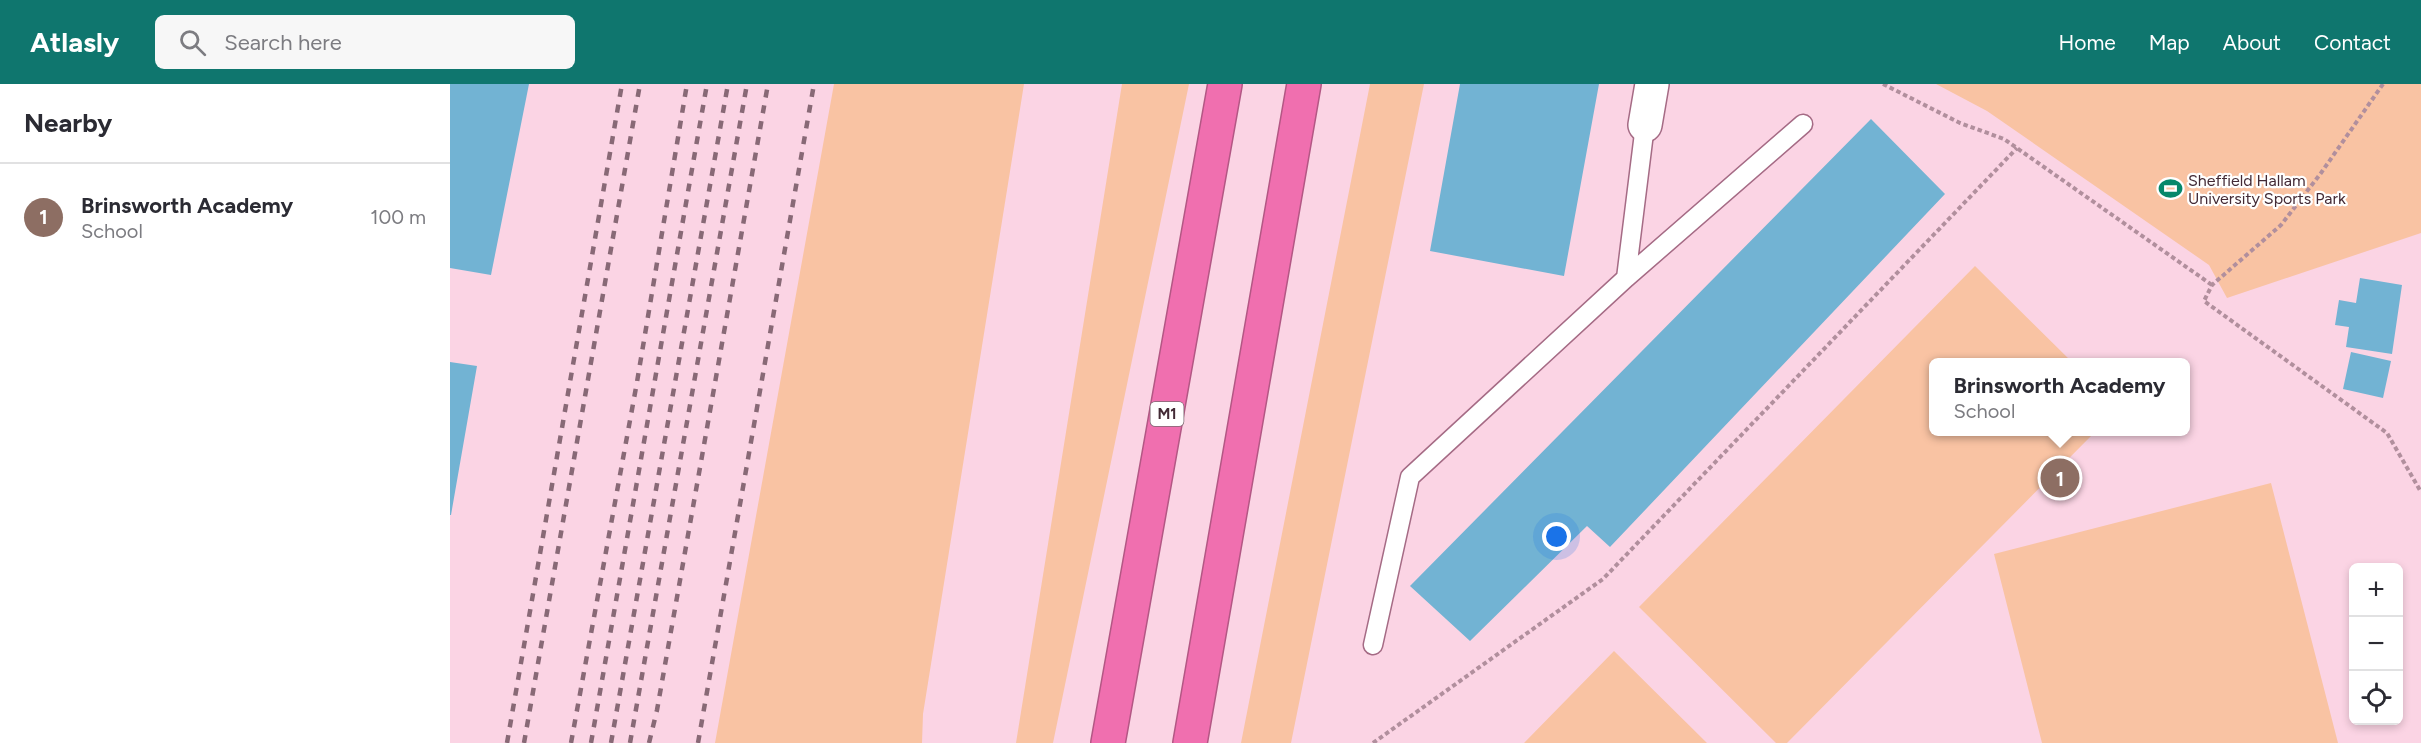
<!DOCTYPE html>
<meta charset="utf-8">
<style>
body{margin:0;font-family:Figtree,sans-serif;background:#f7f7f7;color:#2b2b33}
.controls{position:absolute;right:18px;bottom:18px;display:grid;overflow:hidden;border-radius:9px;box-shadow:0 3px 9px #0003}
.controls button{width:54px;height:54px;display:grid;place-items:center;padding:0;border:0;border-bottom:2px solid #e1e1e2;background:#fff;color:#2b2b33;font:30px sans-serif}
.you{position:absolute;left:1107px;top:453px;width:21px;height:21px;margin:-15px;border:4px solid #fff;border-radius:50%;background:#1a73e8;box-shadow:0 0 0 9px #1a73e833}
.badge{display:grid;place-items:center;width:39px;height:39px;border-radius:50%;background:#0f766e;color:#fff;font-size:20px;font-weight:700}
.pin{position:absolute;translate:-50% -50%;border:3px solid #fff;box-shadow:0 2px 6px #0006}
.popup{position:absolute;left:1479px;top:274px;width:261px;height:78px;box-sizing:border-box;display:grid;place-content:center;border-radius:9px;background:#fff;filter:drop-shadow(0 2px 4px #0005);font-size:20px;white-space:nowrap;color:#7c7c81}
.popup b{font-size:22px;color:#2b2b33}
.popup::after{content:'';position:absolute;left:50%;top:100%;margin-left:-12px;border:12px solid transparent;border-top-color:#fff}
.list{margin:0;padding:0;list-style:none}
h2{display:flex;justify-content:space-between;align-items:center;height:78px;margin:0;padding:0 24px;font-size:26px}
h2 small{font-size:20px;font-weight:400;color:#7c7c81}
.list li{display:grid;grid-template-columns:39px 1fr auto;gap:18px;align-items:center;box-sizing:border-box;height:108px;padding:0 24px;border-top:2px solid #e1e1e2}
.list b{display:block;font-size:22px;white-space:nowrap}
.list p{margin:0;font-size:20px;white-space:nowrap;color:#7c7c81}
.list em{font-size:20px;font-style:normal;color:#7c7c81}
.icon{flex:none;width:33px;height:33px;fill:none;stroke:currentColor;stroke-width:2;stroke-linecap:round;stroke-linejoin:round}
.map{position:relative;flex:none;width:1971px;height:659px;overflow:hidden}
header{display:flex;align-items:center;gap:36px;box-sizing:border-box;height:84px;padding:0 30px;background:#0f766e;color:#fff}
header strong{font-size:28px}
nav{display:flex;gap:33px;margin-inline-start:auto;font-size:21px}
.search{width:420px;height:54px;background:#f7f7f7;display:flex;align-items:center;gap:15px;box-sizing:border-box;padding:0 21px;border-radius:9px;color:#7c7c81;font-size:22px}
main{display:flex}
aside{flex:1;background:#fff}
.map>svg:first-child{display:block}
.green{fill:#f9c3a3}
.building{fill:#72b3d3}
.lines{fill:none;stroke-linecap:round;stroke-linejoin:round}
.lane-casing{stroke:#a56b85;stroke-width:21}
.street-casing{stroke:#a56b85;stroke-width:36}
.highway-casing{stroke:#b35784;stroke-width:36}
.path{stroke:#b18f9d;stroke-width:4;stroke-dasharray:4.5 3;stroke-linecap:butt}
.lane{stroke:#fff;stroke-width:18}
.street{stroke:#fff;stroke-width:33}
.highway{stroke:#f06faf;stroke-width:33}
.rail{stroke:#886976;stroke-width:4.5;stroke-dasharray:8 8;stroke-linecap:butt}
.labels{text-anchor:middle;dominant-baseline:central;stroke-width:4.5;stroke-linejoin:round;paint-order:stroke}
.shield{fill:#fff;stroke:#7b6a72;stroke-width:1.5}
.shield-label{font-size:15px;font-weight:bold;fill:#432a35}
.poi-label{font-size:16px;fill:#432a35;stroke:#fff;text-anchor:start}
</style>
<header>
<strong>Atlasly</strong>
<div class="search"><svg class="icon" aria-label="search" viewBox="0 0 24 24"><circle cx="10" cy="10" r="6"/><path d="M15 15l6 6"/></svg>Search here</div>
<nav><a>Home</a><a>Map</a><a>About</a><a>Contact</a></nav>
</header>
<main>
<aside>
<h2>Nearby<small></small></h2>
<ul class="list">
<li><span class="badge" style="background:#8d6e63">1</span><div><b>Brinsworth Academy</b><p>School</p></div><em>100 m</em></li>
</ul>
</aside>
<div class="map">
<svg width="1971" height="659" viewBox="0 0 1971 659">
<rect width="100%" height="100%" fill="#fbd4e4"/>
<path class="green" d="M384 0H574L473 630 472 659H265Z
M672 0H739L603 659H566Z
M920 0H974L841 659H791Z
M1486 0H1971V149L1777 214 1759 181 1537 27Z
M1525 182 1622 278H1484V348H1645L1337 659H1326L1189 523Z
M1821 399 1888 659H1592L1544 470Z
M1164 567 1257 659H1074Z"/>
<path class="building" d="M0 0H79L41 191 0 184Z
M1010 0H1149L1114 192 980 167Z
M1421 35 1495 110 1160 463 1137 442 1020 557 960 502Z
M1910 194 1952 201 1942 270 1896 263 1899 243 1885 241 1889 216 1906 219Z
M1901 268 1941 277 1933 314 1893 305Z
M0 278 27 282 1 431H0Z"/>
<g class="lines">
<defs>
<path id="lane" d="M1176 194 1195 41
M923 561 960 393 1176 194 1353 40"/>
<path id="street" d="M1195 41 1202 0"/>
<path id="highway" d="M658 659 775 0
M740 659 854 0"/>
</defs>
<use href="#lane" class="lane-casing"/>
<use href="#street" class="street-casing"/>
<use href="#highway" class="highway-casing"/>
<path class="path" d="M1433 0 1510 39 1554 55 1762 201
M1933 0 1871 89 1831 141 1762 201 1754 217 1937 349 1971 408
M923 659 1153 495 1567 64"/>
<use href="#lane" class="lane"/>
<use href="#street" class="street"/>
<use href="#highway" class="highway"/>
<path class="rail" d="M57 659 172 0
M74 659 190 0
M121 659 187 298 237 0
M141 659 257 0
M161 659 278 0
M180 659 297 0
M199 659 207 626 318 0
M248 659 364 0"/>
</g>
<defs>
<symbol id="stadium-bare" viewBox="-9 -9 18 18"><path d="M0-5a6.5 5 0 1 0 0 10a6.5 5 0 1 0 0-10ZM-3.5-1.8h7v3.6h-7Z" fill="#06886b" stroke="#fff" stroke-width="2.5" paint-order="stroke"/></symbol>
</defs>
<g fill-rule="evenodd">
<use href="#stadium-bare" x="1704" y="88" width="33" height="33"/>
</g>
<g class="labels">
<rect class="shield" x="700.5" y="318" width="33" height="24" rx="4.5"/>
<g class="shield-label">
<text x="717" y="330">M1</text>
</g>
<g class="poi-label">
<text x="1738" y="96">Sheffield Hallam<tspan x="1738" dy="18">University Sports Park</tspan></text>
</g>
</g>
</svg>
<div class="controls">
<button>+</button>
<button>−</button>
<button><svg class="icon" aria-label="locate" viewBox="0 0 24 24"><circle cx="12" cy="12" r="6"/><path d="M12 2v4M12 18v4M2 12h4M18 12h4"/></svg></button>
</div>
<div class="you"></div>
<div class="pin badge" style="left:1610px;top:394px;background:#8d6e63">1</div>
<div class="popup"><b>Brinsworth Academy</b>School</div>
</div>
</main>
